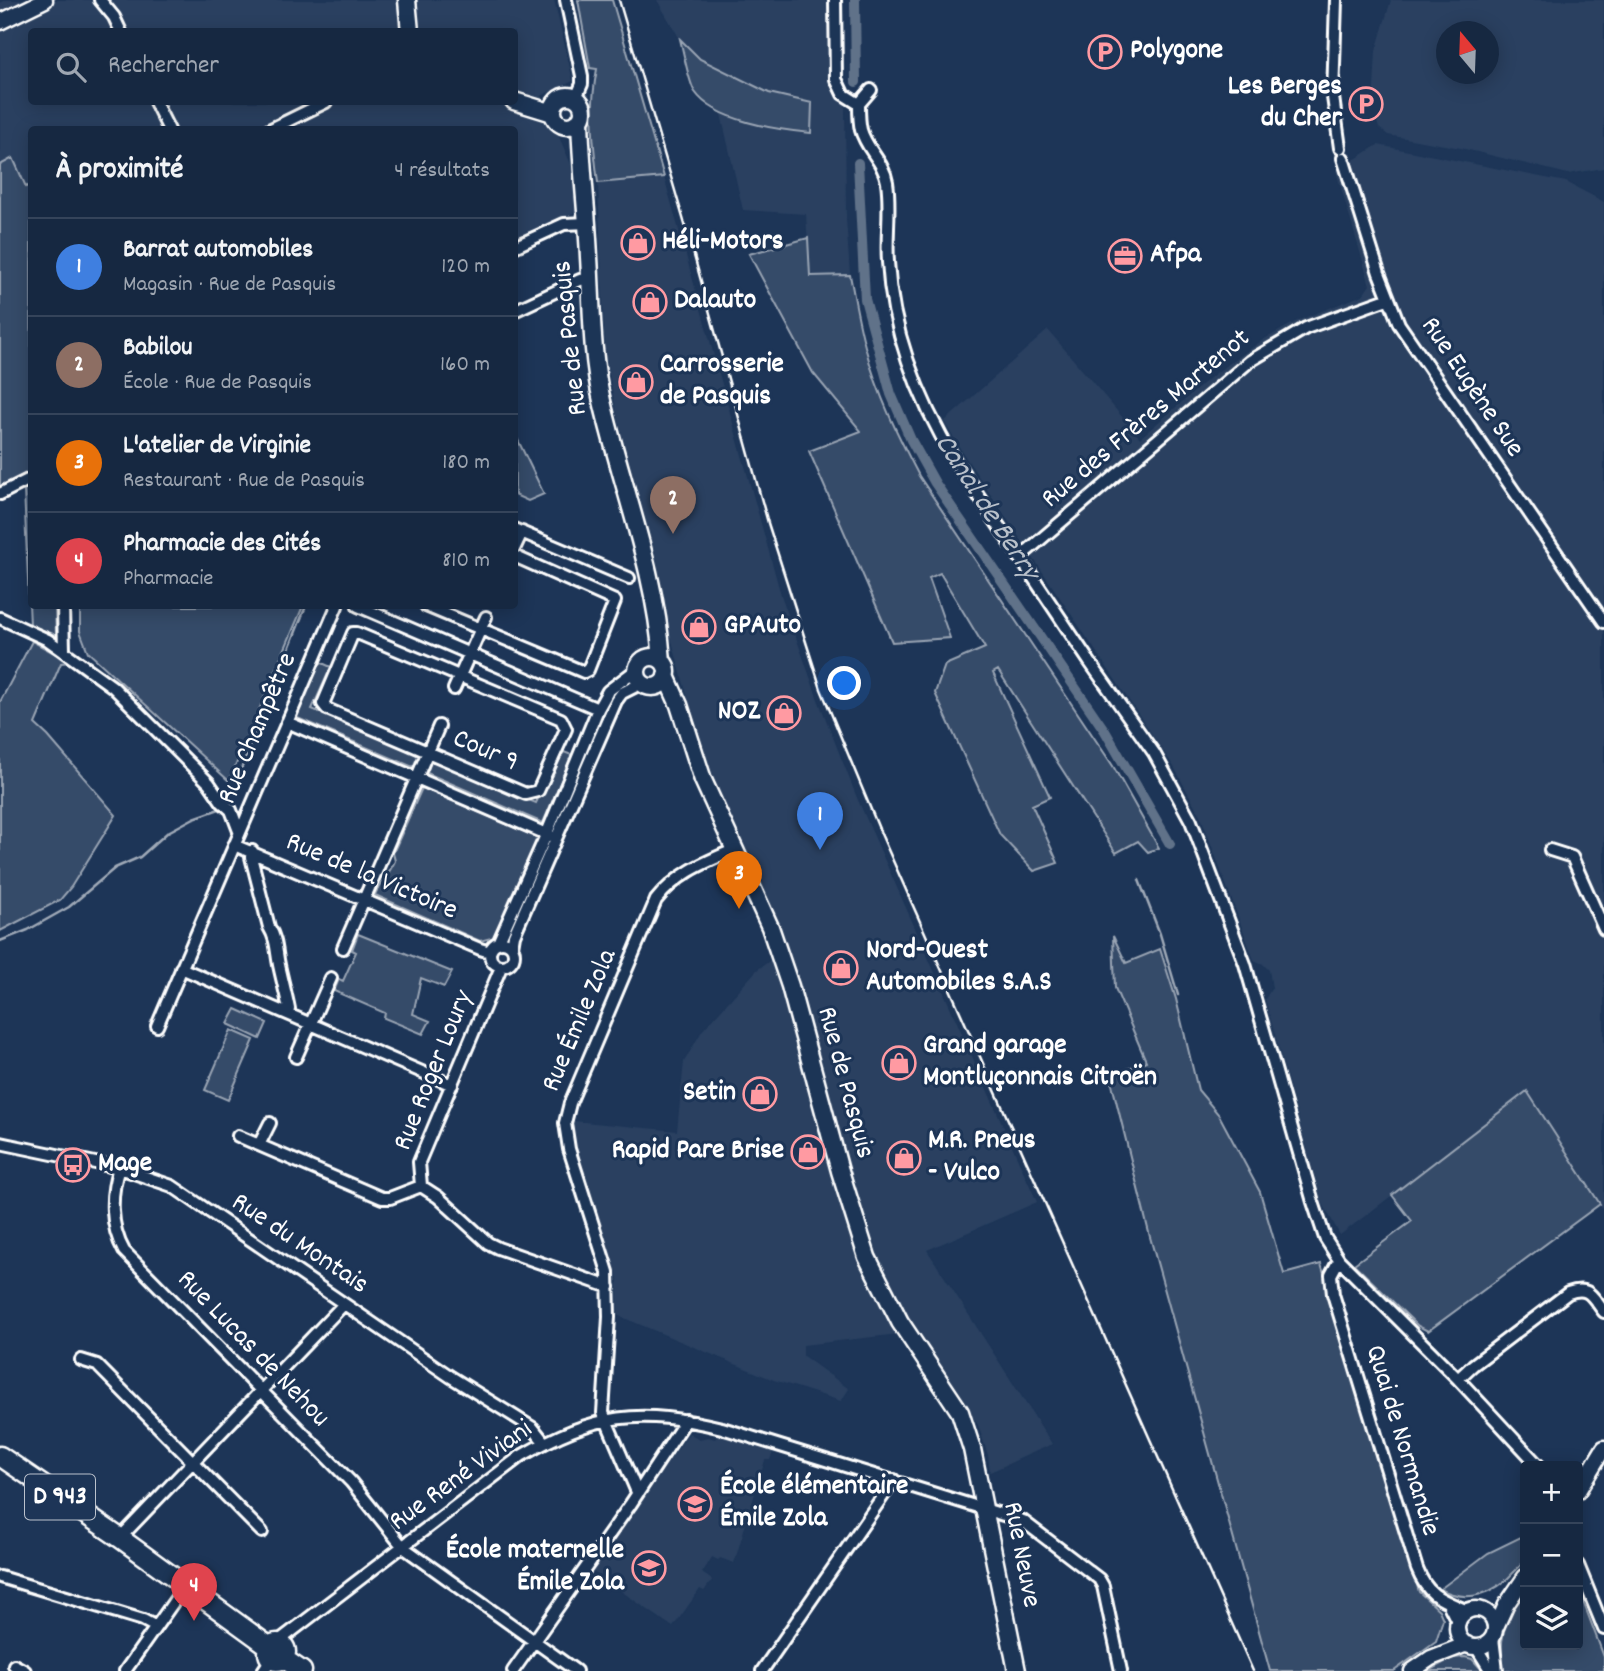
<!DOCTYPE html>
<html lang="fr">
<meta charset="utf-8">
<style>
body{margin:0;font-family:Dekko,sans-serif;background:#1f3048;color:#f1f3f6}
.controls{position:absolute;right:21px;bottom:21px;display:grid;overflow:hidden;border-radius:7px;box-shadow:0 4px 18px #0003}
.controls button{width:63px;height:63px;display:grid;place-items:center;padding:0;border:0;border-bottom:2px solid #35445a;background:#162841;color:#f1f3f6;font:35px sans-serif}
.compass{position:absolute;left:1436px;top:21px;width:63px;height:63px;border-radius:50%;background:#162841;box-shadow:0 4px 18px #0003;rotate:341deg}
.you{position:absolute;left:845px;top:684px;width:24px;height:24px;margin:-18px;border:5px solid #fff;border-radius:50%;background:#1a73e8;box-shadow:0 0 0 10px #1a73e833}
.badge{display:grid;place-items:center;width:46px;height:46px;border-radius:50%;background:#ff9aa2;color:#fff;font-size:23px;font-weight:700}
.pin{position:absolute;translate:-50% -58px;filter:drop-shadow(0 2px 4px #0008)}
.pin::after{content:'';position:absolute;top:37px;width:24px;height:21px;background:inherit;clip-path:polygon(0 0,100% 0,50% 100%)}
.list{margin:0;padding:0;list-style:none}
h2{display:flex;justify-content:space-between;align-items:center;height:91px;margin:0;padding:0 28px;font-size:30px}
h2 small{font-size:23px;font-weight:400;color:#9ea6b1}
.list li{display:grid;grid-template-columns:46px 1fr auto;gap:21px;align-items:center;box-sizing:border-box;height:98px;padding:0 28px;border-top:2px solid #35445a}
.list b{display:block;font-size:26px;white-space:nowrap}
.list p{margin:0;font-size:23px;white-space:nowrap;color:#9ea6b1}
.list em{font-size:23px;font-style:normal;color:#9ea6b1}
.icon{flex:none;width:38px;height:38px;fill:none;stroke:currentColor;stroke-width:2;stroke-linecap:round;stroke-linejoin:round}
.map{position:relative;flex:none;width:1604px;height:1671px;overflow:hidden}
.search{position:absolute;background:#162841;box-shadow:0 4px 18px #0003;left:28px;top:28px;width:490px;height:77px;display:flex;align-items:center;gap:18px;box-sizing:border-box;padding:0 24px;border-radius:7px;color:#9ea6b1;font-size:26px}
.panel{position:absolute;background:#162841;box-shadow:0 4px 18px #0003;left:28px;top:126px;width:490px;height:483px;border-radius:7px}
.map>svg:first-child{display:block}
.built{fill:#2a4161;fill-rule:evenodd}
.green{fill:#364b69;stroke:#9aa5b4;stroke-width:2}
.lines{fill:none;stroke-linecap:round;stroke-linejoin:round}
.stream{stroke:#a0aab8;stroke-width:2.5}
.canal{stroke:#617289;stroke-width:10}
.minor-casing{stroke:#fff;stroke-width:16}
.tertiary-casing{stroke:#fff;stroke-width:19}
.secondary-casing{stroke:#fff;stroke-width:21}
.primary-casing{stroke:#fff;stroke-width:23}
.minor{stroke:#1d3557;stroke-width:10}
.tertiary{stroke:#1d3557;stroke-width:14}
.secondary{stroke:#1d3557;stroke-width:16}
.primary{stroke:#1d3557;stroke-width:18}
.rail{stroke:#fff;stroke-width:2.5}
.labels{text-anchor:middle;dominant-baseline:central;stroke-width:6;stroke-linejoin:round;paint-order:stroke}
.shield{fill:#1d3557;stroke:#bbc2cd;stroke-width:2}
.shield-label{font-size:26px;font-weight:bold;fill:#fff}
.poi-label{font-size:28px;font-weight:bold;fill:#fff;stroke:#1d3557;text-anchor:start}
.street-label{font-size:28px;fill:#fff;stroke:#1d3557}
.water-label{font-size:30px;font-style:italic;fill:#b8c0ca;stroke:#1d3557}
</style>
<div class="map">
<svg width="1604" height="1671" viewBox="0 0 1604 1671">
<rect width="100%" height="100%" fill="#1d3557"/>
<filter id="ink" filterUnits="userSpaceOnUse"><feTurbulence type="fractalNoise" baseFrequency=".0143" numOctaves="2"/><feDisplacementMap in="SourceGraphic" scale="14" xChannelSelector="R" yChannelSelector="G"/><feConvolveMatrix kernelMatrix="1 2 1 2 8 2 1 2 1" color-interpolation-filters="sRGB"/></filter>
<g filter="url(#ink)">
<path class="built" d="M7 0H554L573 81 541 96 573 169 579 210 515 241 514 130H32L31 185 26 187 13 159 0 165V3ZM32 32H514V102H32Z
M657 0H844L846 219 850 275 810 276 806 214 743 210 721 114 773 129 810 133 812 103 769 93 700 59 680 39Z
M1391 0H1604V168L1568 174 1461 148 1388 135 1379 128 1373 108 1376 51ZM1446 32H1488V74H1446Z
M1378 145 1566 182 1604 202V1211L1527 1092 1340 1235 1321 1200 1265 999 1272 988 1269 970 1263 964 1254 960 1201 817 1174 767 966 458 944 422 1048 330 1140 438 1216 373 1263 340 1299 320 1363 295 1370 285 1336 171Z
M664 177 781 595 817 697 857 798 1037 1202 927 1250 1052 1444 990 1472 988 1455 978 1425 916 1332 803 1345V1356L849 1389 841 1401 774 1380 617 1315 618 1278 575 1144 573 1121 677 1131 684 1062 702 1031 757 970 785 950 746 853 707 766 666 620 616 410 605 354 598 183Z
M689 1433 699 1439 708 1437 715 1439 719 1435 773 1452 770 1460H765L734 1563 720 1558 718 1560 712 1557 702 1573 712 1580 704 1591 700 1589 673 1627 592 1571 615 1542 614 1539Z"/>
<path class="green" d="M578 0H612L664 177 598 183C593 143 589 110 597 69L590 68Z
M680 39 700 59 769 93 812 103 811 133C778 130 715 121 695 92 689 84 683 50 680 39Z
M13 158 26 187 31 185 32 471 0 487V165Z
M808 238 810 276 850 275C855 300 859 326 866 350 878 395 898 436 919 476L1113 766 1159 848 1148 852 1138 841 1116 853 998 670 993 673 1050 797 1032 805 1058 863 1034 871 1000 835 935 693 945 665 985 648 940 573 929 578 950 638 892 642 809 451 861 431 813 373 749 254Z
M514 432 544 494 528 501 515 495Z
M31 485 32 606H55L56 635 30 625 24 489Z
M80 606H303L229 781 88 652 80 631Z
M32 641 71 662 61 663 35 724 48 736 116 815 71 887 60 900 0 931V702Z
M320 662 331 667 312 709 419 754 413 767 295 717Z
M561 751 572 755 543 823 427 773 431 760 536 803Z
M422 788 539 838 500 930 495 937 480 941 375 895C380 882 389 874 395 861L393 853Z
M358 934 452 972 444 987 421 978 413 1014 430 1021 423 1034 384 1018 385 1013 334 991 339 979 343 981 356 952 352 950Z
M1113 936 1126 963 1160 949 1176 999 1198 1090 1219 1115 1260 1192 1284 1274 1321 1264 1419 1592 1439 1610 1443 1619 1436 1641 1394 1671H1270L1150 1237 1110 1076 1146 1061 1115 988Z
M236 1009 267 1023 260 1039 228 1024Z
M231 1030 254 1040 228 1100 205 1090Z
M1527 1091 1600 1204 1428 1331 1418 1326 1354 1264 1412 1221 1392 1195Z
M1525 1535C1525 1542 1527 1551 1525 1558 1524 1563 1519 1567 1515 1571 1495 1594 1468 1604 1440 1589L1488 1553Z
M1578 1588 1604 1657V1671H1503C1498 1642 1505 1612 1525 1590V1645H1578Z
M1465 1657 1472 1659 1483 1671H1428L1452 1658Z"/>
<g class="lines">
<path class="stream" d="M225 802 232 792 306 606
M1139 880 1160 934 1178 995
M0 941 28 930 69 907 115 868 140 857 168 832 194 818 222 808"/>
<path class="canal" d="M855 0 856 82
M858 163 865 299 891 394 911 440 935 483 1105 731 1170 844"/>
<defs>
<path id="minor" d="M100 0 114 17 121 32
M566 0 582 76V84L576 98
M835 0 836 79 843 94 859 104
M1336 0 1333 97 1340 148
M871 90 859 104C859 112 859 122 861 130 866 149 884 162 887 182 891 208 886 236 888 262 892 334 919 401 956 462L1089 661 1154 753 1191 821 1245 964 1313 1202 1325 1238 1339 1260 1458 1379 1539 1466
M155 102 169 130
M269 130 326 102
M1343 158 1379 273 1399 324 1604 622
M514 247 564 224 587 223
M514 311 580 280 590 279
M0 494 32 478
M514 529 629 578
M514 549 522 532
M1020 557 1250 361 1306 328 1387 299
M63 606 64 651
M358 606 598 709
M426 606 579 670 584 672 588 670 615 601 514 556
M0 618 48 640 113 687 209 783 222 802 231 810 239 831
M353 633H357L561 719 566 729 538 791 526 794 327 709 323 704Z
M454 689 486 617
M287 722 551 836
M234 845 480 949 490 952
M1550 850 1572 857 1604 929
M252 851 251 857 269 927C277 940 276 951 279 965 282 979 286 994 289 1009L288 1014
M490 954a12 12 0 1 1 24 0a12 12 0 1 1-24 0Z
M498 943 547 833 598 709 608 691 637 669
M512 947 514 935 616 701 622 693 642 683
M343 948 439 726
M501 967 419 1162 421 1186 438 1197 488 1243 498 1248 609 1287
M181 968 452 1085
M157 1026 337 606
M296 1057 331 978
M238 1136 382 1198H390L421 1186
M0 1143 119 1168 172 1186 451 1377 533 1428 544 1442
M259 1145 270 1123
M119 1168C110 1194 110 1226 124 1251L351 1482 403 1547 576 1671
M1339 1260 1331 1275 1333 1294 1417 1569C1428 1597 1442 1600 1468 1611
M81 1360 97 1365 262 1532
M1458 1379 1473 1365 1568 1293C1590 1285 1592 1297 1604 1312
M637 1492 603 1413 609 1317 608 1272 569 1149 565 1123 570 1103 656 900C677 873 706 862 736 849
M120 1538 344 1304
M1578 1565 1604 1629
M0 1577 143 1620 156 1627
M1448 1603 1458 1623
M1493 1638 1497 1671
M275 1644 521 1456C596 1413 639 1408 722 1428L1023 1521 1099 1579 1103 1586 1121 1671
M1476 1647 1491 1671
M14 1665 25 1671
M125 1671 184 1587
M263 1671 271 1659
M513 1671 630 1505 686 1420
M762 1671 894 1480"/>
<path id="tertiary" d="M0 22 45 0
M1578 1491 1604 1448
M1457 1628a19 19 0 1 1 38 0a19 19 0 1 1-38 0Z
M1496 1627 1506 1605 1525 1577
M1412 1671 1431 1658 1467 1644"/>
<path id="secondary" d="M407 0 410 32
M553 111a15 15 0 1 1 30 0a15 15 0 1 1-30 0Z
M514 101 553 113
M580 119C581 165 587 211 589 257 592 305 591 354 602 401 622 487 656 572 662 661
M637 672a15 15 0 1 1 30 0a15 15 0 1 1-30 0Z
M666 676 679 705 703 780 770 927 790 986 840 1171 867 1257 900 1322 960 1412 972 1449 1017 1671"/>
<path id="primary" d="M0 1456 120 1538 270 1647
M268 1652a9 9 0 1 1 18 0a9 9 0 1 1-18 0Z
M283 1658 302 1671"/>
</defs>
<use href="#minor" class="minor-casing"/>
<use href="#tertiary" class="tertiary-casing"/>
<use href="#secondary" class="secondary-casing"/>
<use href="#primary" class="primary-casing"/>
<use href="#minor" class="minor"/>
<use href="#tertiary" class="tertiary"/>
<use href="#secondary" class="secondary"/>
<use href="#primary" class="primary"/>
<path class="rail" d="M619 0 693 252 768 523 821 689 882 836 1253 1671"/>
</g>
</g>
<defs>
<symbol id="parking-ring" viewBox="-11 -11 22 22"><circle r="9.5" fill="#1d3557" stroke="#ff9aa2" stroke-width="1.5"/><path d="M-3.5-5.5H1a3.5 3.5 0 0 1 0 7H-1V5.5H-3.5ZM-1-3.4V-.6H.8a1.4 1.4 0 0 0 0-2.8Z" fill="#ff9aa2"/></symbol>
<symbol id="shop-ring" viewBox="-11 -11 22 22"><circle r="9.5" fill="#1d3557" stroke="#ff9aa2" stroke-width="1.5"/><path d="M-5-2.5h2.3a2.7 3.5 0 0 1 5.4 0H5L5.5 6h-11ZM-1.5-2.5h3a1.5 2.3 0 0 0-3 0Z" fill="#ff9aa2"/></symbol>
<symbol id="office-ring" viewBox="-11 -11 22 22"><circle r="9.5" fill="#1d3557" stroke="#ff9aa2" stroke-width="1.5"/><path d="M-6-3h4V-5.5h4V-3h4V5H-6ZM-1-4.5V-3h2v-1.5ZM-6 0V1H6V0Z" fill="#ff9aa2"/></symbol>
<symbol id="bus-ring" viewBox="-11 -11 22 22"><circle r="9.5" fill="#1d3557" stroke="#ff9aa2" stroke-width="1.5"/><path d="M-5-6H5V4H4V6H2V4H-2V6H-4V4H-5ZM-3.5-4V0h7V-4ZM-3.5 1.2v1.5H-2V1.2ZM2 1.2v1.5H3.5V1.2Z" fill="#ff9aa2"/></symbol>
<symbol id="school-ring" viewBox="-11 -11 22 22"><circle r="9.5" fill="#1d3557" stroke="#ff9aa2" stroke-width="1.5"/><path d="M0-5L7-2L0 1L-7-2ZM-4 1L0 2.5L4 1V4Q0 6-4 4Z" fill="#ff9aa2"/></symbol>
</defs>
<g fill-rule="evenodd">
<use href="#parking-ring" x="1086" y="33" width="38" height="38"/>
<use href="#parking-ring" x="1347" y="85" width="38" height="38"/>
<use href="#shop-ring" x="619" y="224" width="38" height="38"/>
<use href="#office-ring" x="1106" y="237" width="38" height="38"/>
<use href="#shop-ring" x="631" y="283" width="38" height="38"/>
<use href="#shop-ring" x="617" y="363" width="38" height="38"/>
<use href="#shop-ring" x="680" y="608" width="38" height="38"/>
<use href="#shop-ring" x="765" y="694" width="38" height="38"/>
<use href="#shop-ring" x="822" y="949" width="38" height="38"/>
<use href="#shop-ring" x="880" y="1044" width="38" height="38"/>
<use href="#shop-ring" x="741" y="1075" width="38" height="38"/>
<use href="#shop-ring" x="789" y="1133" width="38" height="38"/>
<use href="#shop-ring" x="885" y="1139" width="38" height="38"/>
<use href="#bus-ring" x="54" y="1146" width="38" height="38"/>
<use href="#school-ring" x="676" y="1485" width="38" height="38"/>
<use href="#school-ring" x="630" y="1549" width="38" height="38"/>
</g>
<g class="labels">
<rect class="shield" x="25" y="1474.5" width="70" height="45" rx="5"/>
<g class="shield-label">
<text x="60" y="1497">D 943</text>
</g>
<g class="poi-label">
<text x="1130" y="52">Polygone</text>
<text x="1342" y="88" text-anchor="end">Les Berges<tspan x="1342" dy="32">du Cher</tspan></text>
<text x="662" y="243">Héli-Motors</text>
<text x="1150" y="256">Afpa</text>
<text x="674" y="302">Dalauto</text>
<text x="660" y="366">Carrosserie<tspan x="660" dy="32">de Pasquis</tspan></text>
<text x="724" y="627">GPAuto</text>
<text x="760" y="713" text-anchor="end">NOZ</text>
<text x="866" y="952">Nord-Ouest<tspan x="866" dy="32">Automobiles S.A.S</tspan></text>
<text x="923" y="1047">Grand garage<tspan x="923" dy="32">Montluçonnais Citroën</tspan></text>
<text x="736" y="1094" text-anchor="end">Setin</text>
<text x="928" y="1142">M.R. Pneus<tspan x="928" dy="32">- Vulco</tspan></text>
<text x="784" y="1152" text-anchor="end">Rapid Pare Brise</text>
<text x="98" y="1165">Mage</text>
<text x="720" y="1488">École élémentaire<tspan x="720" dy="32">Émile Zola</tspan></text>
<text x="624" y="1552" text-anchor="end">École maternelle<tspan x="624" dy="32">Émile Zola</tspan></text>
</g>
<g class="street-label">
<text transform="translate(572 338) rotate(-96)">Rue de Pasquis</text>
<text transform="translate(1471 388) rotate(56)">Rue Eugène Sue</text>
<text transform="translate(1147 420) rotate(-40)">Rue des Frères Martenot</text>
<text transform="translate(259 729) rotate(-67)">Rue Champêtre</text>
<text transform="translate(485 752) rotate(23)">Cour 9</text>
<text transform="translate(371 878) rotate(23)">Rue de la Victoire</text>
<text transform="translate(581 1021) rotate(-67)">Rue Émile Zola</text>
<text transform="translate(435 1071) rotate(-68)">Rue Roger Loury</text>
<text transform="translate(844 1083) rotate(75)">Rue de Pasquis</text>
<text transform="translate(299 1245) rotate(34)">Rue du Montais</text>
<text transform="translate(252 1350) rotate(46)">Rue Lucas de Nehou</text>
<text transform="translate(1401 1441) rotate(73)">Quai de Normandie</text>
<text transform="translate(462 1477) rotate(-36)">Rue René Viviani</text>
<text transform="translate(1020 1555) rotate(79)">Rue Neuve</text>
</g>
<g class="water-label">
<text transform="translate(985 508) rotate(57)">Canal de Berry</text>
</g>
</g>
</svg>
<div class="controls">
<button>+</button>
<button>−</button>
<button><svg class="icon" aria-label="layers" viewBox="0 0 24 24"><path d="M12 4l9 5-9 5-9-5zM3 14l9 5 9-5"/></svg></button>
</div>
<svg class="compass" viewBox="-18 -18 36 36"><path d="M0-13l5 13h-10z" fill="#e53935"/><path d="M0 13l5-13h-10z" fill="#9ea6b1"/></svg>
<div class="you"></div>
<div class="pin badge" style="left:820px;top:850px;background:#3f7fe0">1</div>
<div class="pin badge" style="left:673px;top:534px;background:#8d6e63">2</div>
<div class="pin badge" style="left:739px;top:909px;background:#e8710a">3</div>
<div class="pin badge" style="left:194px;top:1621px;background:#e0444e">4</div>
<div class="search"><svg class="icon" aria-label="search" viewBox="0 0 24 24"><circle cx="10" cy="10" r="6"/><path d="M15 15l6 6"/></svg>Rechercher</div>
<section class="panel">
<h2>À proximité<small>4 résultats</small></h2>
<ul class="list">
<li><span class="badge" style="background:#3f7fe0">1</span><div><b>Barrat automobiles</b><p>Magasin · Rue de Pasquis</p></div><em>120 m</em></li>
<li><span class="badge" style="background:#8d6e63">2</span><div><b>Babilou</b><p>École · Rue de Pasquis</p></div><em>160 m</em></li>
<li><span class="badge" style="background:#e8710a">3</span><div><b>L'atelier de Virginie</b><p>Restaurant · Rue de Pasquis</p></div><em>180 m</em></li>
<li><span class="badge" style="background:#e0444e">4</span><div><b>Pharmacie des Cités</b><p>Pharmacie</p></div><em>810 m</em></li>
</ul>
</section>
</div>
